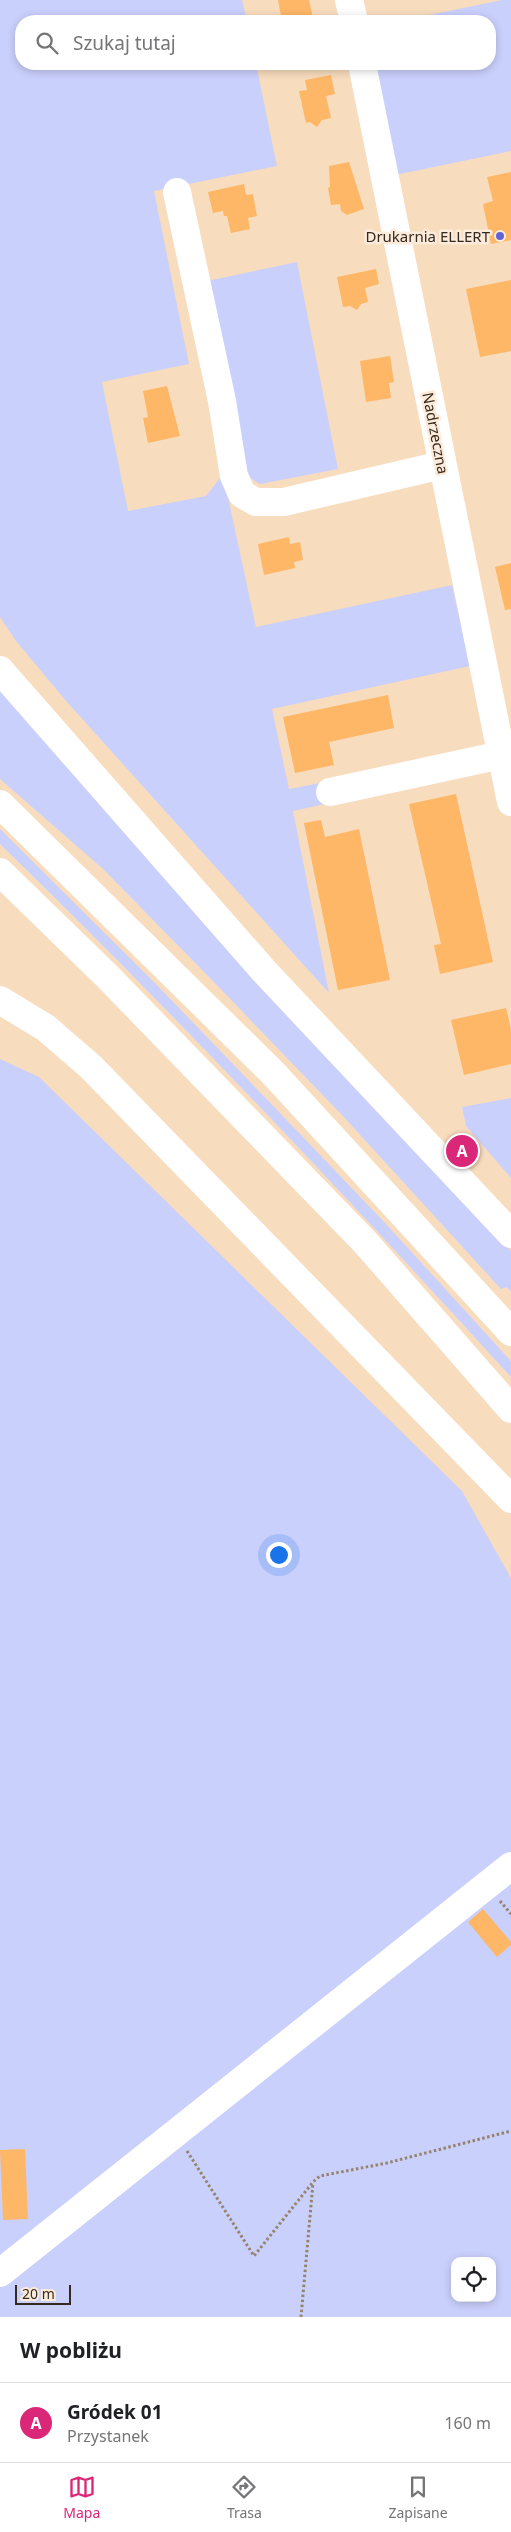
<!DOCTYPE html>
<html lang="pl">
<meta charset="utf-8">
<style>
body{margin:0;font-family:"Noto Sans",sans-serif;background:#f6f6f6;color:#202124}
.controls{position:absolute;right:15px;bottom:15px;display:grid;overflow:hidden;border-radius:10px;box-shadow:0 2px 8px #0003}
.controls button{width:45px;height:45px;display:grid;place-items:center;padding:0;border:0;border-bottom:1px solid #e0e0e0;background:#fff;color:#202124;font:25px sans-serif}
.scale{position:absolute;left:15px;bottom:12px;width:56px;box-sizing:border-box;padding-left:5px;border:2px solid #352a1f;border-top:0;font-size:14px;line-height:18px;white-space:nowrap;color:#352a1f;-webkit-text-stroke:4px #fcebda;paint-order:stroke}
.you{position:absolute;left:278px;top:1554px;width:18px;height:18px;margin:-12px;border:4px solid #fff;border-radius:50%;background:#1a73e8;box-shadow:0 0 0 8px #1a73e833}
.badge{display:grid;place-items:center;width:32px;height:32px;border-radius:50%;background:#db2777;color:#fff;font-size:16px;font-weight:700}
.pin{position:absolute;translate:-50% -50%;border:2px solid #fff;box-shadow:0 1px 5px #0006}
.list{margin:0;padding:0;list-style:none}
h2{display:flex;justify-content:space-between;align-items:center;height:65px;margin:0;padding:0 20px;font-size:21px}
h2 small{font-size:16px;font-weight:400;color:#757577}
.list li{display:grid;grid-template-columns:32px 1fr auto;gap:15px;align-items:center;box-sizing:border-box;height:80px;padding:0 20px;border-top:1px solid #e0e0e0}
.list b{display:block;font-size:19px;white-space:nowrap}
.list p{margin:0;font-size:16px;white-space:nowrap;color:#757577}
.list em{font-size:16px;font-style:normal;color:#757577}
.icon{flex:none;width:28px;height:28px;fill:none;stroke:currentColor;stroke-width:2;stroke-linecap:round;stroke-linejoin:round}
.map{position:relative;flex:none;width:511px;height:2317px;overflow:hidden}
.search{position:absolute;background:#fff;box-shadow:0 2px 8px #0003;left:15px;right:15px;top:15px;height:55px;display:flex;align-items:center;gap:12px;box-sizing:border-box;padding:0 18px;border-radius:20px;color:#757577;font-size:19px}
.sheet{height:145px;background:#fff}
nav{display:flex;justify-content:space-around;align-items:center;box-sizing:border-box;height:70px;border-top:1px solid #e0e0e0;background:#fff;font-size:14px;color:#757577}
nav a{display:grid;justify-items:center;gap:2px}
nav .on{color:#db2777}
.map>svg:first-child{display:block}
.green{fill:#cad0fc;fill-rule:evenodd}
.building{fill:#fdb766}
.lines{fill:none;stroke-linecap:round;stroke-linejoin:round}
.path{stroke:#96836e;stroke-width:3;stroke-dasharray:2.5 2.5;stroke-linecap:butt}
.minor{stroke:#fff;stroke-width:28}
.highway{stroke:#fff;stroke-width:28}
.poi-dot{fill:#6361da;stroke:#fcebda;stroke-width:2}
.labels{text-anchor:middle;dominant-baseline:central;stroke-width:5;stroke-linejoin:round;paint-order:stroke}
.poi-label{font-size:15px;fill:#352a1f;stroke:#fcebda;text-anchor:end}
.street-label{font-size:15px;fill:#352a1f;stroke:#fcebda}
</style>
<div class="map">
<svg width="511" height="2317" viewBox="0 0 511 2317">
<rect width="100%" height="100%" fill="#f8dcbe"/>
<path class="green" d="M0 0H242L247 21H21V64H256L277 166 154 191 189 364 102 382 128 511 206 496 223 474 256 627 452 585 470 666 272 709 289 789 325 782 329 803 293 811 329 993 67 702 16 641 0 617Z
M502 0H511V151L395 175 373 64H490V21H400Z
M297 262 338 469 260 484 247 476 207 281Z
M0 690 511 1251V1292L507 1287 501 1289 342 1115 211 979 102 868 0 779Z
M0 829 155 983 279 1112 386 1224 511 1361V1377C345 1195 177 1016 0 844Z
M0 1059 39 1077 462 1491 511 1578V2317H0ZM455 2261H492V2298H455Z
M511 1098V1178L466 1126 462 1107Z"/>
<path class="building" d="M278 0H309L313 18 282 21Z
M331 75 335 94 326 96 331 118 322 120 317 127 310 122 306 123 299 91 307 90 305 80Z
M349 162 364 209 347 215 341 211 340 204 331 205 328 188 330 187 329 166Z
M511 172V240L491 244 483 204 493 201 487 177Z
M244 184 246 195 253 194 257 216 248 218 250 229 231 233 227 216H224L223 211 213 213 208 192Z
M376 269 379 284 365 288 368 302 361 304 357 310 350 306 343 307 337 277Z
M511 280V351L480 357 466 289Z
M390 356 394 382 389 383 391 398 366 402 360 361Z
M167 386 180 436 148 443 143 418 148 417 143 391Z
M289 537 290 544 300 542 303 560 294 562 295 568 264 575 258 544Z
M511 563V609L505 610 495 567Z
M388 695 394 728 329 742 334 765 295 773 283 717Z
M456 794 493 962 440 974 434 945 441 944 409 804Z
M321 820 325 837 359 829 390 980 338 990 304 823Z
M506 1008 511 1029V1064L464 1075 451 1020Z
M483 1909 511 1942V1945L497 1957 468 1922Z
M25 2149 28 2219 3 2220 0 2150Z"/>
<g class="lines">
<path class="path" d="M500 1901 511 1914
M187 2151 254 2256 313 2182 320 2176 387 2163 511 2131
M301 2317 313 2183"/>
<path class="minor" d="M349 0 354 21
M362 64 511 802
M177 192 222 401 234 476 242 494 256 502H284L442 465
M0 670 264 971 511 1234
M330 792 511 753
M0 1000 46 1028 91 1067 511 1499
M0 2273 511 1866"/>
<path class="highway" d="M0 804 273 1073 511 1332
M0 872 108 977 365 1242 511 1409"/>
</g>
<circle class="poi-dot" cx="500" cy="236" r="5"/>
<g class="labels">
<g class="poi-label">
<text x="490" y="236">Drukarnia ELLERT</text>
</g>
<g class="street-label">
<text transform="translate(436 433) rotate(79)">Nadrzeczna</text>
</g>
</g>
</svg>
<div class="controls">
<button><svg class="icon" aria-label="locate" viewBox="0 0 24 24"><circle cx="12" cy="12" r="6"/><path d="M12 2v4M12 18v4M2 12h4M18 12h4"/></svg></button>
</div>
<div class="scale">20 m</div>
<div class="you"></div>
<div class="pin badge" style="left:462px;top:1151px">A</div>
<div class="search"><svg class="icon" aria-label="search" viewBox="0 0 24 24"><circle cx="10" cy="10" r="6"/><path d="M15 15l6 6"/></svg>Szukaj tutaj</div>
</div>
<section class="sheet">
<h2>W pobliżu<small></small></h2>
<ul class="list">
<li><span class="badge">A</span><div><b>Gródek 01</b><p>Przystanek</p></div><em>160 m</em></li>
</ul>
</section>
<nav>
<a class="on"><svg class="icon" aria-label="map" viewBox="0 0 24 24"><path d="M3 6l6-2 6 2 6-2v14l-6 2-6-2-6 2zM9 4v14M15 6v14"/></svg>Mapa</a>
<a><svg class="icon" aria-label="directions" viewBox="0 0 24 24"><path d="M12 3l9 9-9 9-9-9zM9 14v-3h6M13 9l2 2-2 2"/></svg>Trasa</a>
<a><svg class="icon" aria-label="saved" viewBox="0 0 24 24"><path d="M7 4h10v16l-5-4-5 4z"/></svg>Zapisane</a>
</nav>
